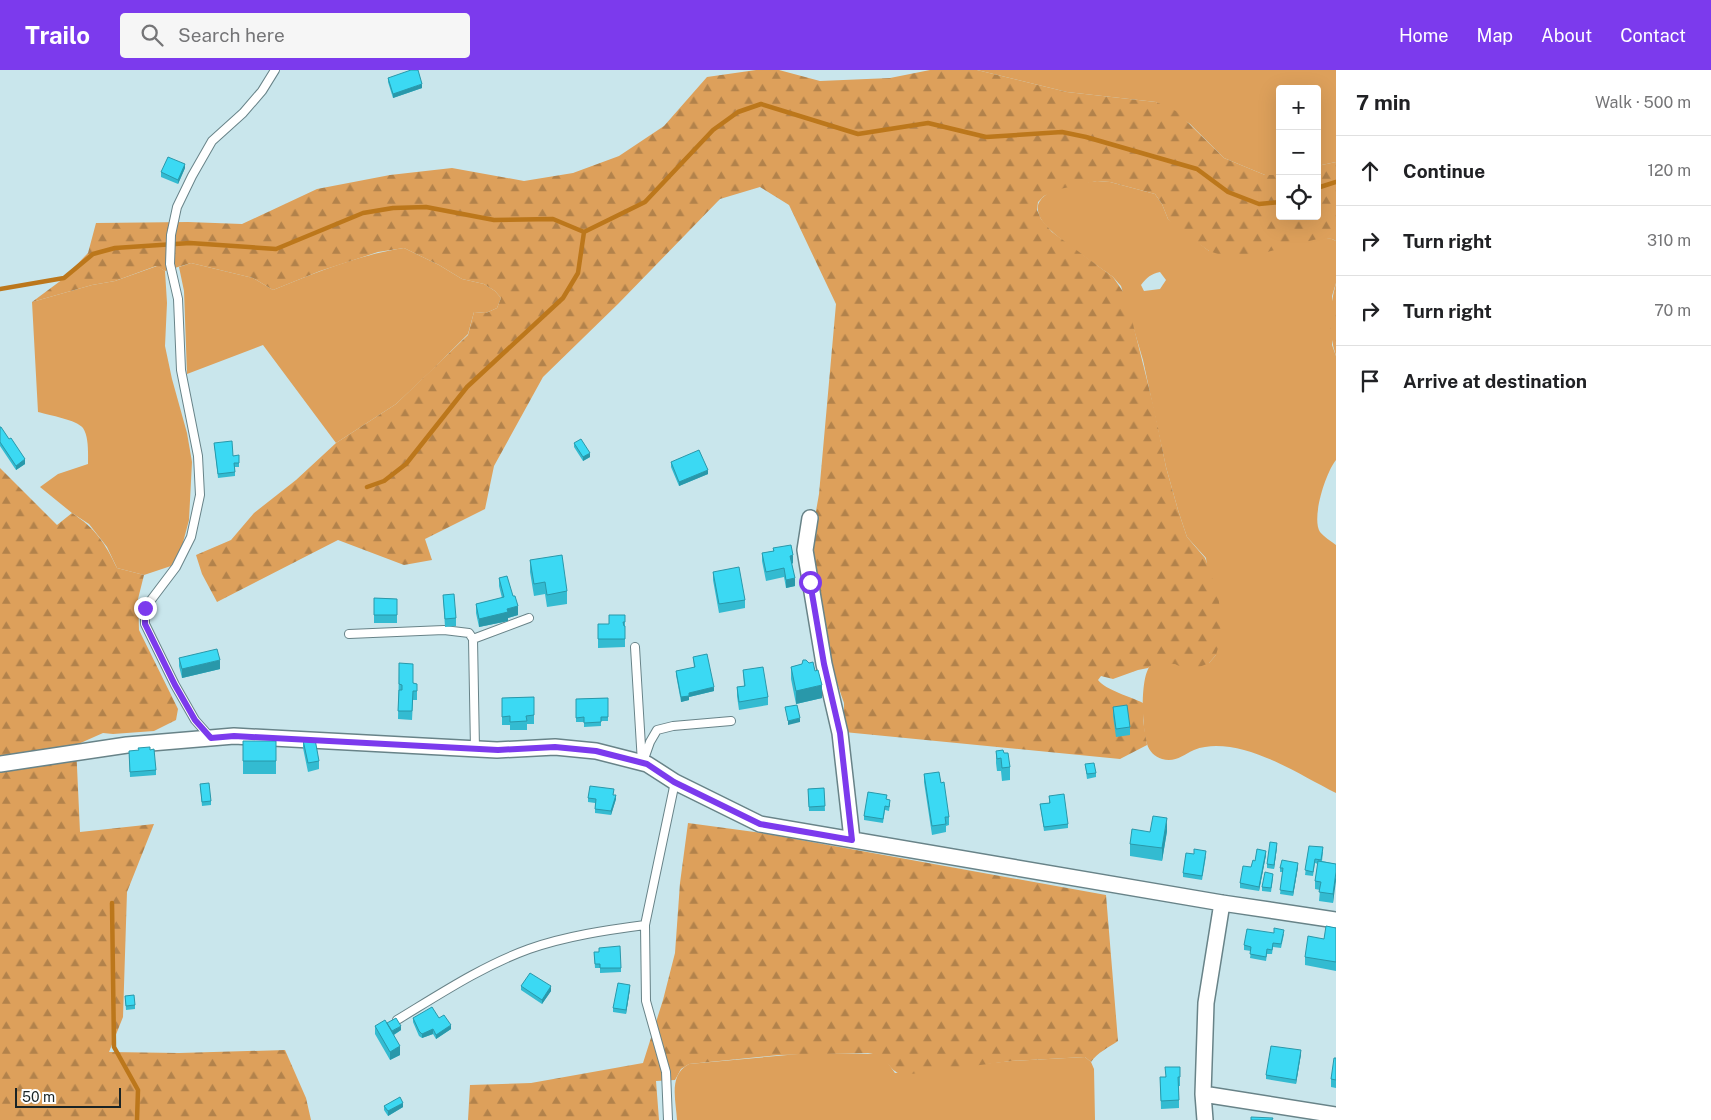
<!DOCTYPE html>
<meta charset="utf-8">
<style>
body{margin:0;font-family:"Public Sans",sans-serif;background:#f6f6f6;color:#202124}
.controls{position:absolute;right:15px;top:15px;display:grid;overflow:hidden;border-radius:5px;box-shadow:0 5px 20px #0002}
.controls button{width:45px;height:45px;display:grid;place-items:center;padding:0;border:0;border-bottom:1px solid #e0e0e0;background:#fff;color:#202124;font:25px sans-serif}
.scale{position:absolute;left:15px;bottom:12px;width:106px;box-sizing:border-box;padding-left:5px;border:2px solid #192426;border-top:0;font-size:14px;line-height:18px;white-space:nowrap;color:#192426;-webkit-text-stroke:4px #fff;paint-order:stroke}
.stop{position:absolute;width:15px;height:15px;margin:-11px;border:4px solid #7c3aed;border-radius:50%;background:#fff}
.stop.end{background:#7c3aed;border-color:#fff;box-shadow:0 1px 5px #0008}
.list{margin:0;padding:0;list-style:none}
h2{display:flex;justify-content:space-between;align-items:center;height:65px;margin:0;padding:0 20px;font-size:21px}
h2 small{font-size:16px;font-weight:400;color:#757577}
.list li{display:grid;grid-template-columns:32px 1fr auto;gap:15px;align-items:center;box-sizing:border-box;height:70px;padding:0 20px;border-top:1px solid #e0e0e0}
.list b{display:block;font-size:19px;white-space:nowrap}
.list em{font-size:16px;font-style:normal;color:#757577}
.icon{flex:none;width:28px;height:28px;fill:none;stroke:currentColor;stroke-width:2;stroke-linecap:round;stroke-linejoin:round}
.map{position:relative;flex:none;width:1336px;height:1050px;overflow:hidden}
header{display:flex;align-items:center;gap:30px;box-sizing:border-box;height:70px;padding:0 25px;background:#7c3aed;color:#fff}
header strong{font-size:24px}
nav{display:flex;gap:28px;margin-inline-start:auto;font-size:18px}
.search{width:350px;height:45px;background:#f6f6f6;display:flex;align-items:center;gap:12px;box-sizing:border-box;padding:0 18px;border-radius:5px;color:#757577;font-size:19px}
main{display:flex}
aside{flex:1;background:#fff}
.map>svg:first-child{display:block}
.grass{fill:#dda05b;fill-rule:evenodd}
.forest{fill:url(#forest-firs)}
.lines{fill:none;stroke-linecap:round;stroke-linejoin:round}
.stream{stroke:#bc771b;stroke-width:4.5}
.lane-casing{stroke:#688388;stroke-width:10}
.street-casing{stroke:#688388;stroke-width:18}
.lane{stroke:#fff;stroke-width:8}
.street{stroke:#fff;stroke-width:15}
.wall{fill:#33bbd1}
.shaded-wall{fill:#2998aa}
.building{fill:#3bd9f3;stroke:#2998aa}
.route{stroke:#7c3aed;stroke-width:6}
</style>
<header>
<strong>Trailo</strong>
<div class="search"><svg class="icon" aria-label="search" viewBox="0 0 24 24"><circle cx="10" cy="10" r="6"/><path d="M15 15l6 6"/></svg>Search here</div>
<nav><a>Home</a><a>Map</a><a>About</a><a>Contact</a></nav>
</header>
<main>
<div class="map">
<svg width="1336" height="1050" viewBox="0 0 1336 1050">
<defs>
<pattern id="forest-firs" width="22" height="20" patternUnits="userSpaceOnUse" patternTransform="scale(1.25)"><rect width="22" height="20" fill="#dda05b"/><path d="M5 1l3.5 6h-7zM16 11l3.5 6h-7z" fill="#b2824b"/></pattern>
</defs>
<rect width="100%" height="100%" fill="#c9e6ec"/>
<path class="grass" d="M977 0H1336V92L1317 96V19H1280V105H1265L1224 88 1190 54 1156 32 1067 22Z
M1097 111 1110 112 1155 124 1162 134 1168 149 1209 181 1295 173 1321 167 1332 169 1336 171V213L1332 226V275L1336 286V390C1326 402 1311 448 1320 462 1324 467 1331 471 1336 475V723C1300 705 1257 676 1216 676 1209 676 1201 677 1194 680 1183 685 1175 693 1162 689 1155 687 1149 681 1147 674 1142 659 1139 601 1153 593H1209L1216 585 1206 488 1187 467 1178 440 1166 397 1143 290 1121 216 1113 207C1096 194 1050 165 1041 149 1038 144 1036 136 1040 131 1048 117 1082 113 1097 111ZM1160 202 1166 210 1160 219 1144 221 1141 215C1147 207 1151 204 1160 202Z
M404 178 439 195 462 209 484 214 495 221 501 228 497 238 486 243 474 242 468 264 432 300 396 334 336 373 263 275 187 304 184 221 179 197 191 193 253 208 273 220C315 203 358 185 404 178Z
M157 196 165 201 167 233 165 276 172 309 187 363 192 392 189 450 181 480 171 496 144 505 117 498 107 477 89 454 72 443 40 417 58 404 88 394C88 383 89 367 83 358 77 350 49 345 38 342L32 232 92 215 115 211Z
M810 983 877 984 885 989 895 1003 1011 991 1085 987 1091 992 1094 999 1095 1050H677C676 1030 668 1005 689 994Z"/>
<path class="forest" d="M756 0H779L820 11 890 8 930 0H977L1067 22 1156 32 1176 41 1224 88 1265 105H1280V146H1317V96L1336 92V171L1332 169 1321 168 1236 190 1209 181 1175 157 1168 149 1162 134 1155 124 1110 112 1097 111 1060 119 1044 126 1038 132 1037 140 1041 149 1052 162 1113 207 1126 226 1154 338 1166 397 1178 440 1187 467 1205 488 1218 525 1221 546 1220 571 1216 585 1209 593 1197 598 1185 599 1175 594 1154 593 1148 598 1138 600 1113 609 1101 606 1098 610C1105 620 1132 627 1143 633V650L1147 675 1120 689 844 662V633L835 607 819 540 809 481 819 424 836 234 789 135 760 117 720 129 619 233 543 307 494 396 485 439 425 469 432 490 404 495 338 470 217 532 202 504 196 485 231 470 254 443 296 410 336 373 396 334 468 265 474 242 486 243 497 238 501 228 495 221 484 214 462 209 439 195 404 178 378 182 320 201 273 220 253 208 191 193 165 201 156 196 115 211 92 215 32 232 63 209 88 183 96 153 188 152 242 154 317 119 390 105 452 98 524 111 573 103 619 86 664 56 707 7Z
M1336 213V286C1328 262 1329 238 1336 213Z
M0 398 57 455 72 443C96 459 105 473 117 498L144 505 138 529 139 560 178 639 176 650 154 661 113 664 103 663 76 675 80 762 154 754 127 822 123 947 109 982 179 983 285 980 306 1028 311 1050H0Z
M688 753 762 763 1106 825 1118 971C1108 978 1098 982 1091 992L1085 987 1011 991 903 1005C886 1000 890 986 868 983L779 985 689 994 681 999 675 1010 656 1011 659 1050H468L470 1015 531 1013 643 993 663 930 675 883 680 813Z"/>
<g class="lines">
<path class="stream" d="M1317 118 1336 112
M0 219 64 208 93 184 115 178 190 173 276 179 363 143 393 138 426 137 494 150 553 149 584 162
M367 417 384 411 406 394 467 317 563 228 578 203 584 162 645 132 713 60 738 42 761 34 858 64 928 53 986 67 1062 62 1086 67 1197 99 1228 122 1259 134 1280 132
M112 833 114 977 138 1020 137 1050"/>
<defs>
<path id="lane" d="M349 564 444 560 469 563 473 569 475 679
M473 569 529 548
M635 577 642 693
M211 668 195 650 175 615 145 554V538L176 497 191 467 200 425 198 386 181 300 178 229 170 194 171 165 177 137 192 106 212 71 243 43 262 21 275 0
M644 689 650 672 657 660 673 656 731 651
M397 950C440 924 482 896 529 879 566 866 607 860 645 855
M668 1050 666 1002 646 931 645 855 675 712"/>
<path id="street" d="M810 448 805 480 824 594 840 663 852 769
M0 694 127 675 234 666 497 680 555 677 596 681 647 694 675 712 760 754 1222 833 1336 850
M1203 1024 1336 1045
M1205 1050 1203 1024 1206 933 1222 833"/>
</defs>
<use href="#lane" class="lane-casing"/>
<use href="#street" class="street-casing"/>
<use href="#lane" class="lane"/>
<use href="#street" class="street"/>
</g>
<path class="wall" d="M388 8 422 18 393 28 388 12Z
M185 98 178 114 161 107V102Z
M0 357 25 394 16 400 0 376Z
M214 373 233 386 239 393V397H235V406L218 408Z
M574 373 590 387 583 391 574 377Z
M671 392 708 404 679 416 671 397Z
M773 478 793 493 792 494 795 516 786 518 784 507 766 511 762 491V483L773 481Z
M530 490 567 521V534L547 537 545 524 534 526 530 502Z
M713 502 745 530V538L719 543 713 510Z
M499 508 513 526 518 545 508 548V551L479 557 476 543V534L502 528 499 516Z
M443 525 456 548V556L445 557Z
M374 528 397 529V553H374Z
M625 545V577L598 578V554H609Z
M693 587 714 621 689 627V630L681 632 676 605V601L694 598Z
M179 588 220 599 182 608 179 596Z
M399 593 413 613 417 614V630H413L412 650 398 649Z
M802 594 822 628 796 634 791 609V597Z
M743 600 768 627V635L739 640 737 626V617L744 616Z
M534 627V654H527V660H510V655H502V628Z
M608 628V651H601V656L584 657V652H576V629Z
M1113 637 1130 657V665L1116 667 1113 646Z
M303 670 319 691V699L308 702 303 678Z
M243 671H276V704H243Z
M150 680 156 700V705L130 707 129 681Z
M996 681 1004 683 1010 697V710L1002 711 1001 701H997L996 693Z
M1085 694 1096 703V707L1087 709Z
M924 704 941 713 949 747V755L946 756V762L932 765 924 712Z
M200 714 211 731V735L202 736Z
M824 718 825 741H809L808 719Z
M614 725 616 729 611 745 595 743V733L588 732V728Z
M1049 726 1068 754V758L1044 761 1040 734 1049 733Z
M887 729 890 734 889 741 885 740 883 753 864 750V746Z
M1167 761 1162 791 1130 786V774L1150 762Z
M1309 776 1323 782 1322 791 1336 794 1333 833 1319 831 1320 820 1315 819V811L1318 794 1315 793 1313 806 1305 805Z
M1277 777 1274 799 1267 798V794Z
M1266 785 1259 821 1240 818V813L1255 791Z
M1206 786 1202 810 1183 807V803Z
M1298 797 1293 826 1280 824 1283 802H1280V798Z
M1273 808 1271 822 1262 821V817Z
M1336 858V901L1305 895V887Z
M1274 863 1284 864 1281 878 1273 877 1272 884H1267L1266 891 1250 888 1251 881 1244 880V875Z
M594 882 621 898V902L600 903V898H595Z
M521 916 551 921 542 934 521 920Z
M630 919 626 944 613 942V938Z
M125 926 135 935V939L126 940Z
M413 948H439L451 959 436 969 433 964 422 968 419 966 413 952Z
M387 953 401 960 394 965 400 985 390 990 375 964V956Z
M1301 984 1296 1014 1266 1009V1005Z
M1336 988V1018L1331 1017V1009Z
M1180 997V1016H1179V1038L1161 1039 1160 1007H1165Z
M384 1036 403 1037 388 1046 384 1040Z"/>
<path class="shaded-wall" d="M422 14V18L393 28V24Z
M185 94V98L178 114V110Z
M590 383V387L583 391V387Z
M25 389V394L16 400V396Z
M708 400V404L679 416V412Z
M793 485V493L790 494V486Z
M795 508V516L786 518V510Z
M518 536V545L508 548V551L479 557V549L507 539Z
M220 590V599L182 608V599Z
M822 615V628L796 634V621Z
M714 617V621L689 627V630L681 632V627L689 623Z
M800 648V652L788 655V651Z
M616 725V729L611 745V741Z
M1167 748V761L1162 791V778Z
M1277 773V777L1274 799V795Z
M1266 781V785L1259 821V817Z
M1298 793V797L1293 826V822Z
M1336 802V811L1333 833V824Z
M630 915V919L626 944V940Z
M551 916V921L542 934V930Z
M451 955V959L436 969V965Z
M401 956V960L390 967V963Z
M433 959V964L422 968V964Z
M400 976V985L390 990V982Z
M1301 980V984L1296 1014V1010Z
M403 1033V1037L388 1046V1041Z"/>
<path class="building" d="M411 0H418L422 14 393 24 388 8Z
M168 87 185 94 178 110 161 102Z
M0 357H1L9 369 11 368 25 389 16 396 0 372Z
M581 369 590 383 583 387 574 373Z
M232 371 233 386 239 385V393H234L235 402 218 404 214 373Z
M699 380 708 400 679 412 671 392Z
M791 475 793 485 790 486 795 508 786 510 784 498 766 502 762 483 774 481 773 478Z
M562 485 567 521 547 525 545 512 534 514 530 490Z
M739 497 745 530 719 534 713 502Z
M507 506 513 526H515L518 536 507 539 508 542 479 549 476 534 504 527 499 508Z
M454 524 456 548 445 549 443 525Z
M374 528 397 529V545H374Z
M609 545H625V552H623L624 556H625V569H598V554H609Z
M217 579 220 590 182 599 179 588Z
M707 584 714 617 689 623V626L681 627 676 601 695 597 693 587Z
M803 590H806L809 593 813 592 815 601 818 600 822 615 796 621 791 597 802 594Z
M399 593 413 594V613L417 614V621H413L412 641H398L399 620H402V615L399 614Z
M763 597 768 627 739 632 737 617 745 616 743 600Z
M534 627V645L526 646 527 651 510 652V646L502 647V628Z
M608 628V647H601V652L584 653V647L576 648V629Z
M797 635 800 648 788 651 785 637Z
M1127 635 1130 657 1116 659 1113 637Z
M315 669 319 691 308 693 303 670Z
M243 671H276V691H243Z
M150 677V680L154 679 156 700 130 702 129 681 139 680 138 678Z
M1003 680 1004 683H1008L1010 697 1002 698 1001 688 997 689 996 681Z
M1094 693 1096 703 1087 704 1085 694Z
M939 702 941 713 944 712 949 747H945L946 754 932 756 924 704Z
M209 713 211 731 202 732 200 714Z
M590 716 614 719 613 725H616L611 741 595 739 596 729 588 728Z
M824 718 825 736 809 737 808 719Z
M868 722 887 725 886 729 890 730 889 737 885 736 883 749 864 746Z
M1064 724 1068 754 1044 757 1040 734 1050 733 1049 726Z
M1153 746 1167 748 1162 778 1130 774 1132 759 1150 762Z
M1270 772 1277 773 1274 795 1267 794Z
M1309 776 1323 777 1321 790 1315 789 1313 802 1305 800Z
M1194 779 1206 781 1202 806 1183 803 1186 783 1194 784Z
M1257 779 1266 781 1259 817 1240 813 1243 796 1251 797 1253 790 1255 791Z
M1282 790 1298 793 1293 822 1280 820 1283 798H1280Z
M1318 791 1336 794V802L1333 824 1319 822 1321 812 1315 811Z
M1265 802 1273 804 1271 818 1262 817Z
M1326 856 1336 858V892L1305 887 1308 866 1324 869Z
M1274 858 1284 860 1281 874 1273 873 1272 880 1267 879 1266 887 1250 884 1251 877 1244 875 1247 859 1274 863Z
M620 876 621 898H600V894H595L594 882H599V878Z
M530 903 551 916 542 930 521 916Z
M618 913 630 915 626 940 613 938Z
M134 925 135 935 126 936 125 926Z
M432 937 439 948 444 945 451 955 436 965 433 959 422 964 419 961 413 948Z
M396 948 401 956 392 961 387 953Z
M385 950 400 976 390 982 375 956Z
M1271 976 1301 980 1296 1010 1266 1005Z
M1334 988H1336V1010L1331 1009Z
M1165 997H1180V1007H1178L1179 1030 1161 1031 1160 1007H1166Z
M400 1027 403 1033 388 1041 384 1036Z
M1251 1047 1273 1048 1272 1050H1251Z"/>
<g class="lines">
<path class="route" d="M145 538V554L175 615 195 650 211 668 234 666 498 680 555 677 596 681 647 694 674 712 760 754 852 770 840 663 824 594 810 512"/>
</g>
</svg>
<div class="controls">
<button>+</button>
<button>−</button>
<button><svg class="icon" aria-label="locate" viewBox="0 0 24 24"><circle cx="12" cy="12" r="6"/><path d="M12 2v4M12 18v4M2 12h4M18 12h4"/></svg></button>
</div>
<div class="scale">50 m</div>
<div class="stop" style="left:810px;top:512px"></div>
<div class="stop end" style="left:145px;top:538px"></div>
</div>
<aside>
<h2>7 min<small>Walk · 500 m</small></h2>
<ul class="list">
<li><svg class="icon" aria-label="ahead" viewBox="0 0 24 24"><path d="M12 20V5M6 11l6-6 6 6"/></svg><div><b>Continue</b></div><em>120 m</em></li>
<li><svg class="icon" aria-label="right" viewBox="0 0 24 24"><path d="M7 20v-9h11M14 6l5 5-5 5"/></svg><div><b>Turn right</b></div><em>310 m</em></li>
<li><svg class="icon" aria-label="right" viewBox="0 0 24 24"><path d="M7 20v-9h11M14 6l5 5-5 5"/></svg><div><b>Turn right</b></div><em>70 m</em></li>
<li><svg class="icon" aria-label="arrive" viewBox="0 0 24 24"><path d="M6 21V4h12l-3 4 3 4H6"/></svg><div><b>Arrive at destination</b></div></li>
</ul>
</aside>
</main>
